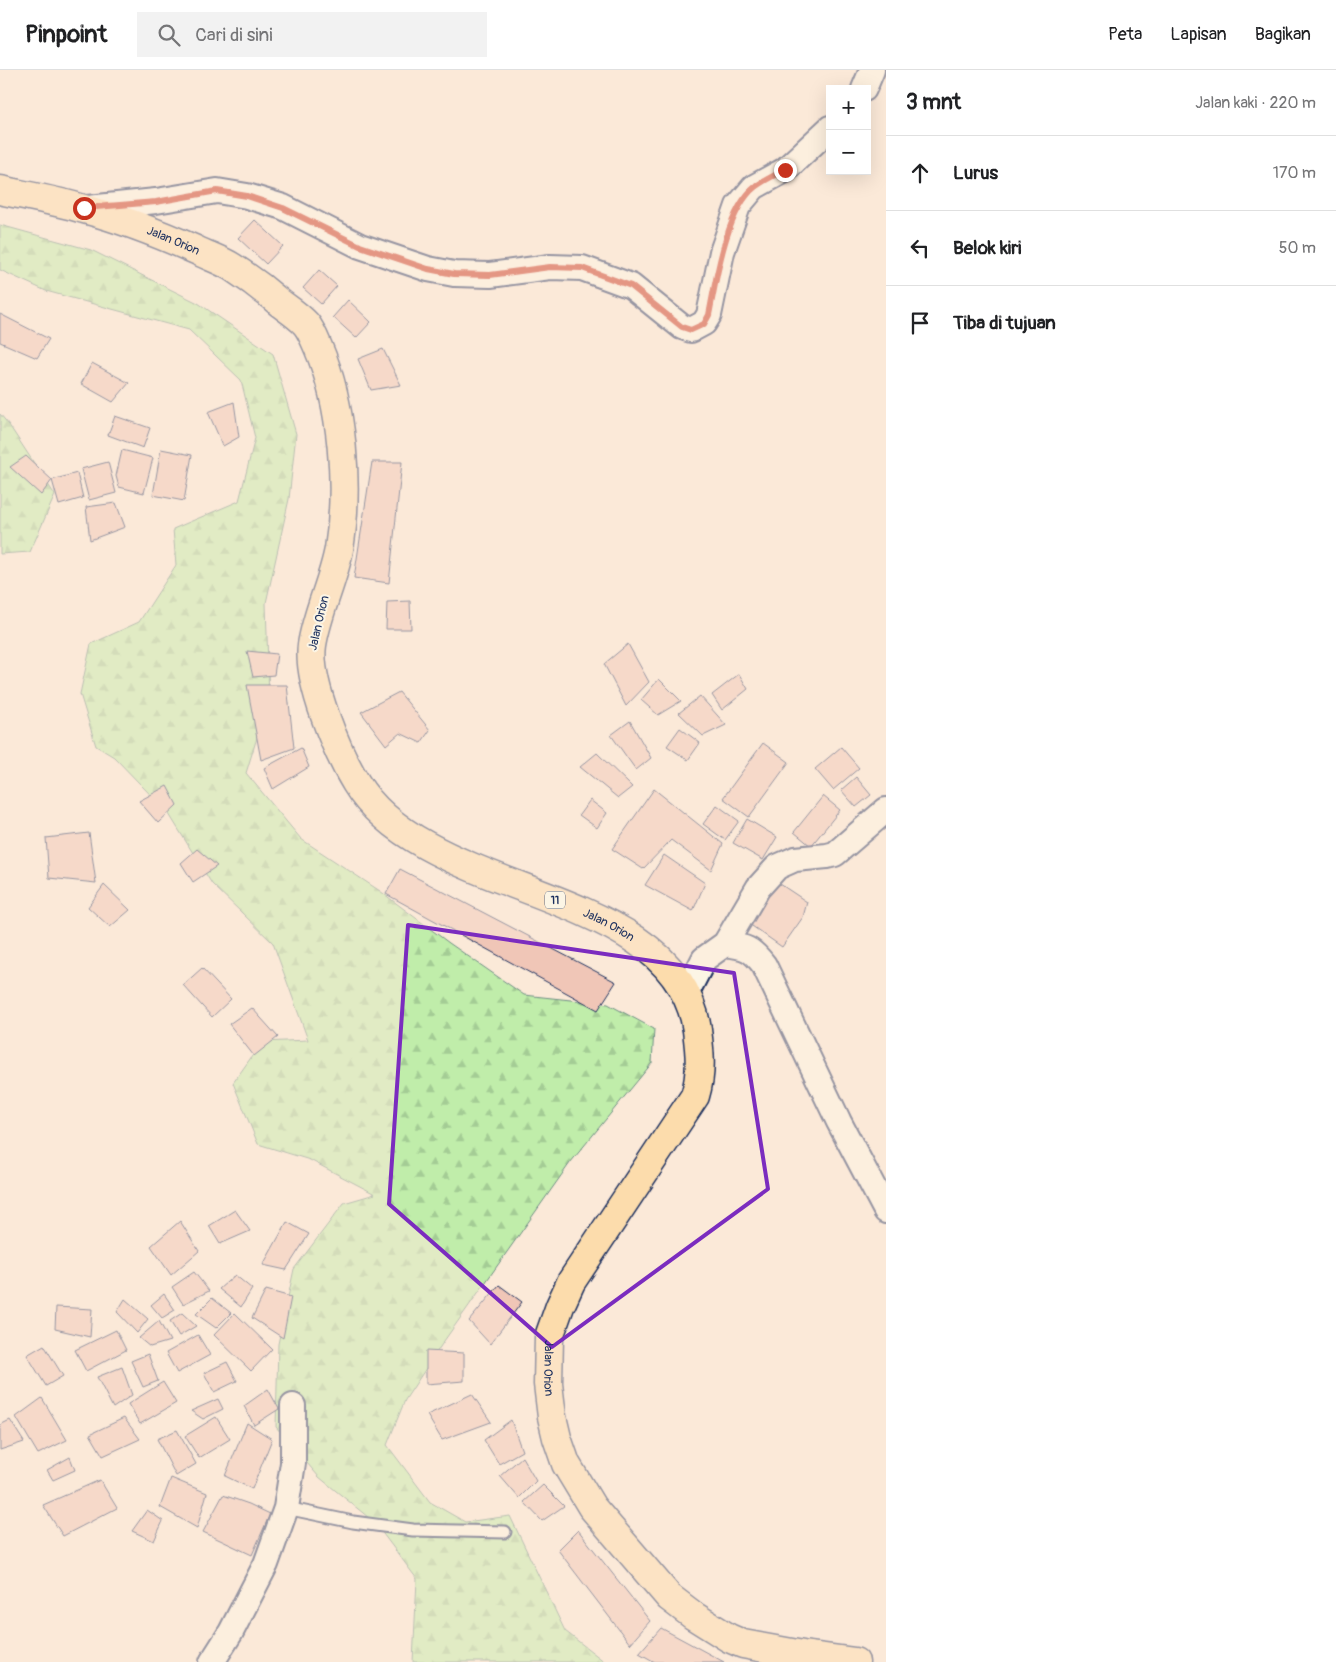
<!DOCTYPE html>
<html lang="id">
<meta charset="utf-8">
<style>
body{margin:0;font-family:Pangolin,sans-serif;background:#f2f2f2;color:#202124}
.controls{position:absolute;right:15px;top:15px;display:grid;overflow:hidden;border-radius:0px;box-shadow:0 5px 20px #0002}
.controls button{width:45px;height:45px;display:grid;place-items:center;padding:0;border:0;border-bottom:1px solid #e0e0e0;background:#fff;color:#202124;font:25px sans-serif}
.stop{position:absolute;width:15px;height:15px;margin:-11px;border:4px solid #c8321e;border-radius:50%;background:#fff}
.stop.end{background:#c8321e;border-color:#fff;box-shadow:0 1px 5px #0008}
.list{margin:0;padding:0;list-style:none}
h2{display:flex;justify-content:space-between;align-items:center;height:65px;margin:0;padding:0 20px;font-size:21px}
h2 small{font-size:16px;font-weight:400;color:#757577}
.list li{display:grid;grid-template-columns:32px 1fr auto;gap:15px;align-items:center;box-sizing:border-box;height:75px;padding:0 20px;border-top:1px solid #e0e0e0}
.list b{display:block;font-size:19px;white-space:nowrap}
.list em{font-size:16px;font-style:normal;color:#757577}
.icon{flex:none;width:28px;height:28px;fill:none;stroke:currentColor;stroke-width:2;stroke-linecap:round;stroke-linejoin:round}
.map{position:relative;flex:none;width:886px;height:1592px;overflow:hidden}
header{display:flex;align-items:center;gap:30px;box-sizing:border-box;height:70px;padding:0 25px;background:#fff;border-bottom:1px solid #e0e0e0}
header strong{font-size:24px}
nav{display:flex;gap:28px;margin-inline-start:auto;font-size:18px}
.search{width:350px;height:45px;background:#f2f2f2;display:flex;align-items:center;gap:12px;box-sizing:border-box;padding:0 18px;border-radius:0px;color:#757577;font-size:19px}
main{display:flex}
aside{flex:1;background:#fff}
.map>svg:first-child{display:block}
.forest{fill:url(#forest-firs);stroke:#6e8e84}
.building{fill:#f0c6b7;stroke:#1b2f5e}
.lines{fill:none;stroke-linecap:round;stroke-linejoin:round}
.service-casing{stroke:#1b2f5e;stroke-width:15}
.minor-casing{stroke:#1b2f5e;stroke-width:28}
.trunk-casing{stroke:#1b2f5e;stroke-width:31}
.service{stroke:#fcf5e5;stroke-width:11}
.minor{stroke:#fcf5e5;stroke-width:24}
.trunk{stroke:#fcdcac;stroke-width:28}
.route{stroke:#c8321e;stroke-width:6}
.marked{fill:none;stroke:#7b2cbf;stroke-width:4;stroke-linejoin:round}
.labels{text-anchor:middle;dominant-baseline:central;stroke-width:4;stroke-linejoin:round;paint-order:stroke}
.shield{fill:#fcf5e5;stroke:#5e6a86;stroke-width:1}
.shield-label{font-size:11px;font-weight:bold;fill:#1b2f5e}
.street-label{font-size:12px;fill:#1b2f5e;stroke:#fcf5e5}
</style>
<header>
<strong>Pinpoint</strong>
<div class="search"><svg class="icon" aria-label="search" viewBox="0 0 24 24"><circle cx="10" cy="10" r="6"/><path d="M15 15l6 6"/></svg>Cari di sini</div>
<nav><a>Peta</a><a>Lapisan</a><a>Bagikan</a></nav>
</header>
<main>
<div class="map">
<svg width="886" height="1592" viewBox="0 0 886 1592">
<defs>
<pattern id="forest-firs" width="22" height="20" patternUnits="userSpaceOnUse" patternTransform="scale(1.25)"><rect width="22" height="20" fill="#c0edaa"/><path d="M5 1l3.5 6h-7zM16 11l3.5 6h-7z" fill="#a4cc95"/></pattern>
</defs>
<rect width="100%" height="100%" fill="#fbe9d8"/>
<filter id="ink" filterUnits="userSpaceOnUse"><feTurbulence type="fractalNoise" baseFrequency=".02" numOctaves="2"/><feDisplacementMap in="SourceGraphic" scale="10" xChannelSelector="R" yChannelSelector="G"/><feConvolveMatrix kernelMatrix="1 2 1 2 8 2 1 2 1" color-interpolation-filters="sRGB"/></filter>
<g filter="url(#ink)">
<path class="forest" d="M0 155 91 180 198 233 273 284 296 364 289 429 266 533 269 629 246 703 301 769 380 821 449 873 524 925 608 934 654 959 652 993 570 1093 444 1271 405 1330 387 1375 430 1432 465 1452 510 1446 565 1561 605 1592H413L417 1509 374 1452 319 1407 276 1357 278 1274 294 1199 344 1133 375 1124 310 1090 258 1074 233 1013 262 972 308 970 273 873 212 814 169 744 114 687 96 676 80 624 91 574 139 552 176 495 173 459 239 431 255 368 241 310 189 260 46 221 0 200Z
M0 344 9 355 55 425 30 482 0 484Z"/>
<path class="building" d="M255 150 283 176 266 194 238 168Z
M319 200 337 216 321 234 303 218Z
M348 230 371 252 356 268 333 247Z
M0 244 49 269 37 288 0 272Z
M383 279 401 315 371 320 358 289Z
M92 293 129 313 113 332 81 314Z
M234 332 239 367 223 376 208 342Z
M115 346 150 358 143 378 108 365Z
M161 379 192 385 184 431 153 425Z
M122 380 153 388 144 423 119 417 116 406Z
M26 386 52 410 41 425 10 397Z
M108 392 116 423 89 430 81 399Z
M372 392H402L389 513 354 508Z
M77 403 83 428 59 435 52 410Z
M116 433 125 457 90 470 86 437Z
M410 531 411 559H386L387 532Z
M628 574 649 612 626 636 604 594Z
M247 581 277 584 274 605 253 607Z
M739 604 748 619 722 640 712 625Z
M659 609 681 631 658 645 641 630Z
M247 615H287L294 678 261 690Z
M399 622 430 660 421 673 400 663 386 675 361 642Z
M700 626 726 655 703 666 679 643Z
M630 651 651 688 636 700 611 665Z
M680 658 700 673 688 690 667 676Z
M763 673 789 692 749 747 723 728Z
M841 677 859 698 833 720 815 699Z
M301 678 309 697 273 719 264 698Z
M597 683 632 717 618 728 580 697Z
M856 707 871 725 856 737 841 720Z
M167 716 177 735 158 753 139 731Z
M654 719 723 774 711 800 671 770 643 799 612 779Z
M823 726 840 740 811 776 794 762Z
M590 730 607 743 597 758 579 745Z
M717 735 739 751 725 770 703 754Z
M747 749 777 767 763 790 733 773Z
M89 763 96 813 49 808 46 768Z
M197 779 217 796 193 812 181 793Z
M664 785 705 813 693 841 645 815Z
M400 799 616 912 598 940 386 824Z
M771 808 807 832 803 847 782 877 742 849Z
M104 815 130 840 110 857 88 837Z
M202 898 231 929 212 947 183 915Z
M252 938 278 967 254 986 229 954Z
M235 1140 250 1161 220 1174 209 1156Z
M180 1151 199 1181 171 1205 151 1176Z
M287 1152 309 1164 286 1200 263 1195Z
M194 1202 209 1221 183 1234 172 1217Z
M235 1205 252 1219 241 1237 219 1219Z
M499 1215 522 1232 490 1274 469 1251Z
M266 1220 291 1227 283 1268 252 1248Z
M164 1224 175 1240 162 1248 151 1235Z
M212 1228 231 1243 216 1258 196 1244Z
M125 1229 148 1249 137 1263 117 1242Z
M56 1237 92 1239 90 1267 55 1259Z
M182 1243 196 1256 179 1266 170 1251Z
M235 1243 272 1279 251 1301 214 1265Z
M159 1251 170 1271 150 1277 139 1268Z
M116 1260 126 1280 86 1301 75 1280Z
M198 1265 210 1285 177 1303 166 1283Z
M44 1275 63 1306 46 1316 27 1285Z
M426 1281 464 1283V1311L426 1314Z
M148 1284 158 1311 143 1317 131 1291Z
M227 1292 237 1311 214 1322 204 1303Z
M122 1297 132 1325 113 1338 97 1307Z
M163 1312 176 1333 140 1354 128 1334Z
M268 1319 279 1339 254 1355 244 1336Z
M472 1324 491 1352 442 1370 427 1345Z
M42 1328 67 1370 38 1384 16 1347Z
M218 1329 223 1339 203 1349 191 1341Z
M216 1347 230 1369 199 1388 185 1366Z
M124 1348 140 1369 103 1386 90 1364Z
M10 1350 24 1372 0 1380V1355Z
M511 1350 522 1381 499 1394 484 1370Z
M247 1353 272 1369 252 1419 225 1406Z
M177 1360 196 1394 176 1406 157 1369Z
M70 1387 75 1400 53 1410 47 1400Z
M522 1387 536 1411 519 1428 500 1406Z
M171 1408 207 1423 197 1458 160 1437Z
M100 1410 117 1438 63 1466 43 1435Z
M543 1415 564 1436 542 1451 524 1432Z
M223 1425 249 1434 270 1444 252 1485 203 1462Z
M147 1440 163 1451 154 1471 132 1461Z
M578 1460 650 1551 630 1574 558 1480Z
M661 1558 724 1592H655L639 1583Z"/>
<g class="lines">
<defs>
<path id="service" d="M286 1438 353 1452 413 1460 505 1462"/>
<path id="minor" d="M864 19 872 0
M88 138 156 131 217 121 247 126 283 137 360 176 428 199 454 204 490 205 550 197 582 198 631 216 682 257 691 260 704 253 709 245 722 182 738 136 754 117 785 100 830 58
M725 874C746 877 751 878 764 895L839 1052 886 1141
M686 924 704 889 725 874 758 818 777 797 795 789 827 786 835 784 886 740
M212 1592 231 1562 266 1494 286 1438 293 1393V1336"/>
<g id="trunk">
<path id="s1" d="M0 120C28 126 57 131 84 139 122 149 160 164 196 180 208 186 221 190 232 197 249 208 265 220 280 233 288 239 299 246 306 254 311 260 315 270 318 277 343 335 349 417 339 479 333 512 317 542 312 575 307 611 337 682 356 713 427 831 676 814 697 960 700 983 702 1003 695 1026L571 1212 560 1236 549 1267 548 1314 552 1347 557 1368 566 1394 592 1437 669 1527 694 1546 729 1568 743 1574 803 1585 855 1592"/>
</g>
</defs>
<use href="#service" class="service-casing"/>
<use href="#minor" class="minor-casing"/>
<use href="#trunk" class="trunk-casing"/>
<use href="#service" class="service"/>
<use href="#minor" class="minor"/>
<use href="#trunk" class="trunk"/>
</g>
</g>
<g class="lines" filter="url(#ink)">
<path class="route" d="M84 138 156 132 217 121 247 126 283 138 360 176 428 199 454 204 490 205 550 197 582 198 631 216 682 257 691 260 704 254 709 245C716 210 726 140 755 117 764 110 775 105 785 100"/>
</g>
<path d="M0 0H886V1592H0ZM408 855 734 903 768 1119 552 1277 389 1134Z" fill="#fbe9d8" fill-opacity=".55" fill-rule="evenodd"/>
<path class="marked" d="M408 855 734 903 768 1119 552 1277 389 1134Z"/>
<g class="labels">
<rect class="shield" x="545" y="821.5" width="20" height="17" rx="4"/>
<g class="shield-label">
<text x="555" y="830">11</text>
</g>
<g class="street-label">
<text stroke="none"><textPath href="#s1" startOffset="181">Jalan Orion</textPath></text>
<text transform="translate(319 553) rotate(-77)">Jalan Orion</text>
<text stroke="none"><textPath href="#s1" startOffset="1111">Jalan Orion</textPath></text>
<text stroke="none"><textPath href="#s1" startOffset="1635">Jalan Orion</textPath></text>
</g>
</g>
</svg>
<div class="controls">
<button>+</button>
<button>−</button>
</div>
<div class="stop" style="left:84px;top:138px"></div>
<div class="stop end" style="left:785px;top:100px"></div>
</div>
<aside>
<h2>3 mnt<small>Jalan kaki · 220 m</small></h2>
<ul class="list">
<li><svg class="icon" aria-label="ahead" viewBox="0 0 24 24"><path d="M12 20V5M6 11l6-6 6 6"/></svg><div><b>Lurus</b></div><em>170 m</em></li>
<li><svg class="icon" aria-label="left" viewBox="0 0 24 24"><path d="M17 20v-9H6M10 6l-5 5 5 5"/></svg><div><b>Belok kiri</b></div><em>50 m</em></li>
<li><svg class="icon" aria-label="arrive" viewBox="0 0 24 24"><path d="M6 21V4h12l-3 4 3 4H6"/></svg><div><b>Tiba di tujuan</b></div></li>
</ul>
</aside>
</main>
